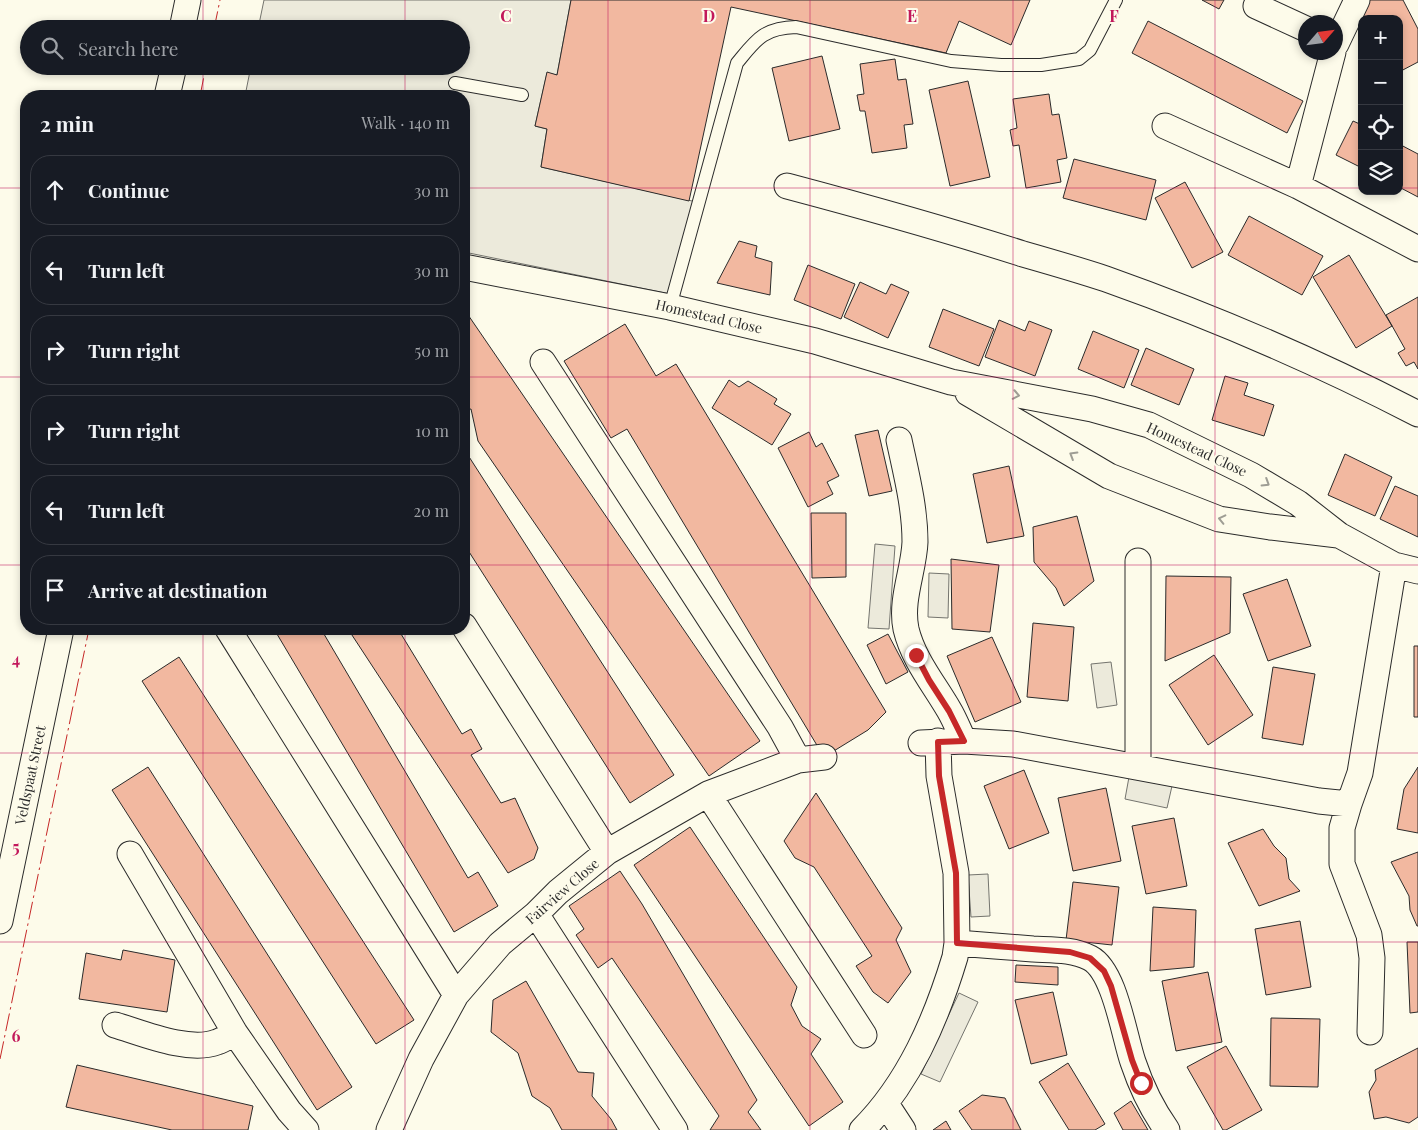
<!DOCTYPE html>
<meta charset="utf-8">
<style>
body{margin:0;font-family:"Playfair Display",serif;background:#242831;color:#f1f3f6}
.controls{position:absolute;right:15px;top:15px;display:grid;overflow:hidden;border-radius:10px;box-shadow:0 2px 8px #0003}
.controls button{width:45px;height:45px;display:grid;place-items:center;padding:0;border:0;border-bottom:1px solid #363941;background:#171b24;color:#f1f3f6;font:25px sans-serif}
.compass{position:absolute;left:1298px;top:15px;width:45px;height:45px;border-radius:50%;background:#171b24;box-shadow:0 2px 8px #0003;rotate:62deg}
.stop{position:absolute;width:15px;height:15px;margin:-11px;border:4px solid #c62828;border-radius:50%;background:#fff}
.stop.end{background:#c62828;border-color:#fff;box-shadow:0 1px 5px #0008}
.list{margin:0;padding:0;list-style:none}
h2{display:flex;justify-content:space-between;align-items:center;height:65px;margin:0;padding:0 20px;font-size:21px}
h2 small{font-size:16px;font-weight:400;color:#9ea1a6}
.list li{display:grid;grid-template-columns:32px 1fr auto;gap:15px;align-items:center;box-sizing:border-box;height:70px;margin:0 10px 10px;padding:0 10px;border:1px solid #363941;border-radius:20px}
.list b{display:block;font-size:19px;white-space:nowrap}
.list em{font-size:16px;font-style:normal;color:#9ea1a6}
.icon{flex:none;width:28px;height:28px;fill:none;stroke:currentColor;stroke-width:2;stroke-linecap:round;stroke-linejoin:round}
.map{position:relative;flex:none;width:1418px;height:1130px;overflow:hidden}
.search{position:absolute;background:#171b24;box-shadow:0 2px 8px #0003;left:20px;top:20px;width:450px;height:55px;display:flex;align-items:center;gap:12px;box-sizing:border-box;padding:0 18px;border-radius:28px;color:#9ea1a6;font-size:19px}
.panel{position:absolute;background:#171b24;box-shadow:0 2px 8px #0003;left:20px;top:90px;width:450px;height:545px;border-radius:20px}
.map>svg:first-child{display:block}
.parking{fill:#eceadb;stroke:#74746e}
.building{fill:#f2b8a0;stroke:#2b2b2b}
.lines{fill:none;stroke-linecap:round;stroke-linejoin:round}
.service-casing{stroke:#2b2b2b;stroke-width:14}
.minor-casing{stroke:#2b2b2b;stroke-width:27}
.service{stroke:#fdfbea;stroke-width:12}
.minor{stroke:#fdfbea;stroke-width:25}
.power{stroke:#c62828;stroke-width:1;stroke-dasharray:18 4 2.5 4;stroke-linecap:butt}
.oneway{stroke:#9e9d94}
.route{stroke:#c62828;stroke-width:6}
.grid{fill:none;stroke:#c2185b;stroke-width:1;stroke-opacity:0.55}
.labels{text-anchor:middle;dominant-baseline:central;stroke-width:4;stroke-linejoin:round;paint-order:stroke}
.street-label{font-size:14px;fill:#2b2b2b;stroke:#fdfbea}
.grid-label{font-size:16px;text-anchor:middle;font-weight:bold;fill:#c2185b;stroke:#fdfbea;stroke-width:4;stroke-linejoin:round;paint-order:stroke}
</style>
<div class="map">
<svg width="1418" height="1130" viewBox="0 0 1418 1130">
<rect width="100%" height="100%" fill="#fdfbea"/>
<path class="parking" d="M264 0H571L557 75 547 73 535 126 547 129 541 167 701 203 675 295 464 252V96H245L251 66H461V29H258Z
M875 544 895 546 889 629 868 628Z
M929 573 949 574 948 618 928 617Z
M1111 662 1117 705 1097 708 1091 664Z
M1129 777 1172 786 1167 808 1125 799Z
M988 874 990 916 971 917 968 875Z
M959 993 978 1002 940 1082 921 1074Z"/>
<path class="building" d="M571 0H1030L1011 45 959 21 946 53 731 7 689 201 541 167 547 129 535 126 547 72 557 75Z
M1202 0H1224L1219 9Z
M1369 0H1403L1418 29V62L1399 72V19H1362V22L1355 7Z
M1148 21 1303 101 1287 133 1132 53Z
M822 56 840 129 789 141 772 68Z
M895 59 898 80 906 79 913 124 904 125 907 148 872 153 865 111H860L857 95 864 94 860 64Z
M968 81 990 177 950 186 929 90Z
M1049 94 1052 115 1059 114 1067 158 1057 160 1061 182 1026 188 1019 145 1013 146 1010 130 1017 128 1013 99Z
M1353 121 1362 125V168L1336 155Z
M1399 144 1418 154V197L1399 187Z
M1074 159 1156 180 1146 220 1063 198Z
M1185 182 1223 252 1192 268 1155 198Z
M1249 216 1323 256 1302 295 1228 255Z
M739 241 757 246 755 257 772 262 770 295 717 283Z
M1349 255 1392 326 1356 348 1313 277Z
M808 265 855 284 841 319 794 300Z
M860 282 886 294 891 284 909 292 888 338 844 317Z
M1418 297V369L1414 362 1406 366 1398 353 1405 349 1386 315Z
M464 309 760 741 709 776 478 441 471 409 464 410Z
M943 309 994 329 979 366 929 347Z
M999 320 1025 331 1029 321 1052 330 1035 376 985 357Z
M625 324 656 376 676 364 886 712 868 730 824 757 627 429 611 438 564 361Z
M1093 331 1139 350 1124 388 1078 369Z
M1146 348 1194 369 1179 405 1131 385Z
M1225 376 1248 383 1244 395 1274 405 1264 436 1212 420Z
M729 380 739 387 748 381 777 399 774 404 791 414 772 445 712 408Z
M878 430 892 491 869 496 855 435Z
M809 432 816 447 822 443 839 476 827 482 833 494 808 507 778 448Z
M464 449 674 775 630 803 464 544Z
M1345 454 1392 477 1375 516 1328 495Z
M1009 466 1024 536 987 543 973 474Z
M1395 486 1418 496V537L1380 519Z
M811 513H846V577L812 578Z
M1077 516 1094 581 1064 606 1056 588 1034 562 1033 527Z
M951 559 999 565 990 632 952 629Z
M1166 576 1231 577 1230 633 1165 661Z
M1287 579 1311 646 1268 661 1243 594Z
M1033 623 1074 627 1068 701 1027 697Z
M274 629H321L468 878 478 872 498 906 454 932Z
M348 629H398L462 734 471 729 482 749 471 755 501 803 515 798 538 848 534 859 508 873Z
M888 634 908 672 886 684 867 645Z
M992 637 1021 702 975 722 947 656Z
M1414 646H1418V717H1414Z
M1214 655 1253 715 1208 745 1169 685Z
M179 657 414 1020 376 1044 142 681Z
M1273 667 1315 674 1303 745 1262 738Z
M148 767 352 1087 317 1110 112 790Z
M1418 767V833L1397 829 1404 789Z
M1024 770 1049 833 1009 849 984 786Z
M1106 788 1121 861 1073 871 1058 798Z
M816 793 902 928 896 940 911 972 888 1003 873 992 856 966 872 956 814 867 795 858 784 841Z
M1174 818 1187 886 1146 894 1132 826Z
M690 827 797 987 791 1005 802 1026 821 1039 811 1054 843 1102 809 1126 634 865Z
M1263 829 1274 846 1286 858 1289 879 1300 891 1259 906 1228 843Z
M1418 852V926H1417L1410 910 1409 896 1391 862Z
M620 871 642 904 757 1100 748 1112 761 1130H710L719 1116 612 958 598 968 576 935 584 929 569 906Z
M1073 882 1119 887 1112 945 1066 940Z
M1153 907 1196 910 1194 967 1150 971Z
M1300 921 1311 987 1266 995 1255 929Z
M1407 942H1418V1012L1410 1013Z
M123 950 175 960 167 1012 79 999 86 953 121 960Z
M1016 965 1058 967V985L1015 982Z
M1208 972 1222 1042 1176 1051 1162 981Z
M526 981 578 1072 594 1073 592 1096 611 1119 617 1130H562L550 1108 532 1096 518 1053 491 1032 493 1000Z
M1053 992 1067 1055 1031 1064 1015 1000Z
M1271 1018 1320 1019 1318 1087 1270 1086Z
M1226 1046 1262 1110 1226 1130H1223L1187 1067Z
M1418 1048V1117L1409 1123 1386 1117 1374 1119 1369 1092 1376 1080 1375 1070Z
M1068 1063 1105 1124 1095 1130H1069L1039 1082Z
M77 1065 253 1106 248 1130H172L66 1107Z
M982 1095 1005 1098 1021 1130H972L959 1111Z
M1131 1101 1148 1130H1123L1114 1113Z
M946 1121 951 1130H933Z"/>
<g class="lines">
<defs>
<path id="service" d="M455 83 522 95
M670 307 737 63C756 40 763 28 796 27L951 61 1001 65H1041L1079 59 1090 50 1116 0"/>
<path id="minor" d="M1256 6 1306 29
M182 29 188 0
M1336 44 1357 0
M167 96 174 66
M1165 126 1298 186 1418 249
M787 186C866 207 945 229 1023 254 1051 262 1079 270 1106 279 1213 317 1318 362 1418 414
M1298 186 1333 52
M464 267 670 307 815 341 951 382 1092 409 1149 425 1251 475 1298 503 1339 535 1394 565 1418 571
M543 362 780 727 798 760
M968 393 1109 476 1219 519 1270 527 1338 535
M899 440C906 473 915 507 915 542 914 570 900 600 906 629 913 659 934 684 949 710 955 720 959 731 964 741
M464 626 607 852
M228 629 456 995
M921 743 964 741 1013 744 1319 801 1349 804 1360 773 1394 565
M1138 767V561
M708 794 864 1035
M1349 804 1342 828V864L1369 935 1372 958 1370 1032
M130 854 235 1033 289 1111 306 1130
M536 914 675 1130
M0 921 61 629
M957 943C982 945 1008 947 1033 949 1052 950 1073 949 1090 958 1115 971 1124 1036 1133 1062 1141 1086 1152 1109 1167 1130
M115 1025C142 1033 189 1053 217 1042 223 1040 229 1036 235 1033
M886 1104 903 1130
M389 1130 421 1059 456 995 500 944 536 914 558 892 607 852 708 794 798 760 824 757
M862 1130C909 1083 936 1020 955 957L957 943 956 873 939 776 938 741"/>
</defs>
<use href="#service" class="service-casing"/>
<use href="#minor" class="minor-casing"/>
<use href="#service" class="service"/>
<use href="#minor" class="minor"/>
<path class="power" d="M214 29 220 0
M200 96 206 66
M0 1059 89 629"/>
</g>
<defs><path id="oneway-chevron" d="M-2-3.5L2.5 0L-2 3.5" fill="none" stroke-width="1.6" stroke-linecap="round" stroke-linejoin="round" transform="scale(1.25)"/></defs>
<g class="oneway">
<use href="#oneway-chevron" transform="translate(1016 395) rotate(11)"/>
<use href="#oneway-chevron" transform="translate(1073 455) rotate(-149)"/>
<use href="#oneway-chevron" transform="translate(1266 483) rotate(32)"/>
<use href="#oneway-chevron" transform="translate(1222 519) rotate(-167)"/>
</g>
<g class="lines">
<path class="route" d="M916 655 929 680 949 711 964 741 938 742 939 776 956 873 957 943 1070 952 1090 958 1104 971 1111 986 1132 1060 1141 1083"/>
</g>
<path class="grid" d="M203 0V29M405 0V29M608 0V1130M810 0V1130M1013 0V1130M1215 0V1130M203 66V96M405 66V96M0 188H26M464 188H1362M1399 188H1418M0 377H26M464 377H1418M0 565H26M464 565H1418M203 629V1130M405 629V1130M0 753H1418M0 942H1418"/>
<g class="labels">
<g class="street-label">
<text transform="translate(709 316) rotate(13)">Homestead Close</text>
<text transform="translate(1197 449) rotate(25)">Homestead Close</text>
<text transform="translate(30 775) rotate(-78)">Veldspaat Street</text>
<text transform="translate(562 891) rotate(-41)">Fairview Close</text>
</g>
</g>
<g class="grid-label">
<text x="506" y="22">C</text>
<text x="709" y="22">D</text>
<text x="912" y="22">E</text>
<text x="1114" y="22">F</text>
<text x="16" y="665">4</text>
<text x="16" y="853">5</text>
<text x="16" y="1042">6</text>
</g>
</svg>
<div class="controls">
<button>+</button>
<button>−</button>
<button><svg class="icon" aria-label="locate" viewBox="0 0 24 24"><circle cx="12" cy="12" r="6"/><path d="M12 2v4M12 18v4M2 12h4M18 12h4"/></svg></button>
<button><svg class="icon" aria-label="layers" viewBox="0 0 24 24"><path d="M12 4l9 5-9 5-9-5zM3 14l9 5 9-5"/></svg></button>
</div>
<svg class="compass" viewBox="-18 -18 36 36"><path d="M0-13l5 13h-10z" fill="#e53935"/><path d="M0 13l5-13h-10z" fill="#9ea1a6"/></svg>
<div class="stop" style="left:1141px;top:1083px"></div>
<div class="stop end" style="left:916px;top:655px"></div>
<div class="search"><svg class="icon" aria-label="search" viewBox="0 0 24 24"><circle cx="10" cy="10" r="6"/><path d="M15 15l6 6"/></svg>Search here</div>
<section class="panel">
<h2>2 min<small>Walk · 140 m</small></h2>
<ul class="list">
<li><svg class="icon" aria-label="ahead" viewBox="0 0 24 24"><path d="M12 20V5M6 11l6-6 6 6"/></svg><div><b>Continue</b></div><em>30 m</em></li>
<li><svg class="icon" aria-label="left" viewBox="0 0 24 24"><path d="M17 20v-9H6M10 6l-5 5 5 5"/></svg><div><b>Turn left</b></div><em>30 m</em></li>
<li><svg class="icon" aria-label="right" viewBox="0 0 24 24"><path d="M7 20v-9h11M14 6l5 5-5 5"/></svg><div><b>Turn right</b></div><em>50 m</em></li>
<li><svg class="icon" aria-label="right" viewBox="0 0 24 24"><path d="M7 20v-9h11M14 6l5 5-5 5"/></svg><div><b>Turn right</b></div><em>10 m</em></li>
<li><svg class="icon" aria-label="left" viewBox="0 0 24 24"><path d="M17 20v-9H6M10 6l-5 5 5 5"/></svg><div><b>Turn left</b></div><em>20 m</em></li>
<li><svg class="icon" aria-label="arrive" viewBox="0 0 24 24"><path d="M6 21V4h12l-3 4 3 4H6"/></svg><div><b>Arrive at destination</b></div></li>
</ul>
</section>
</div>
